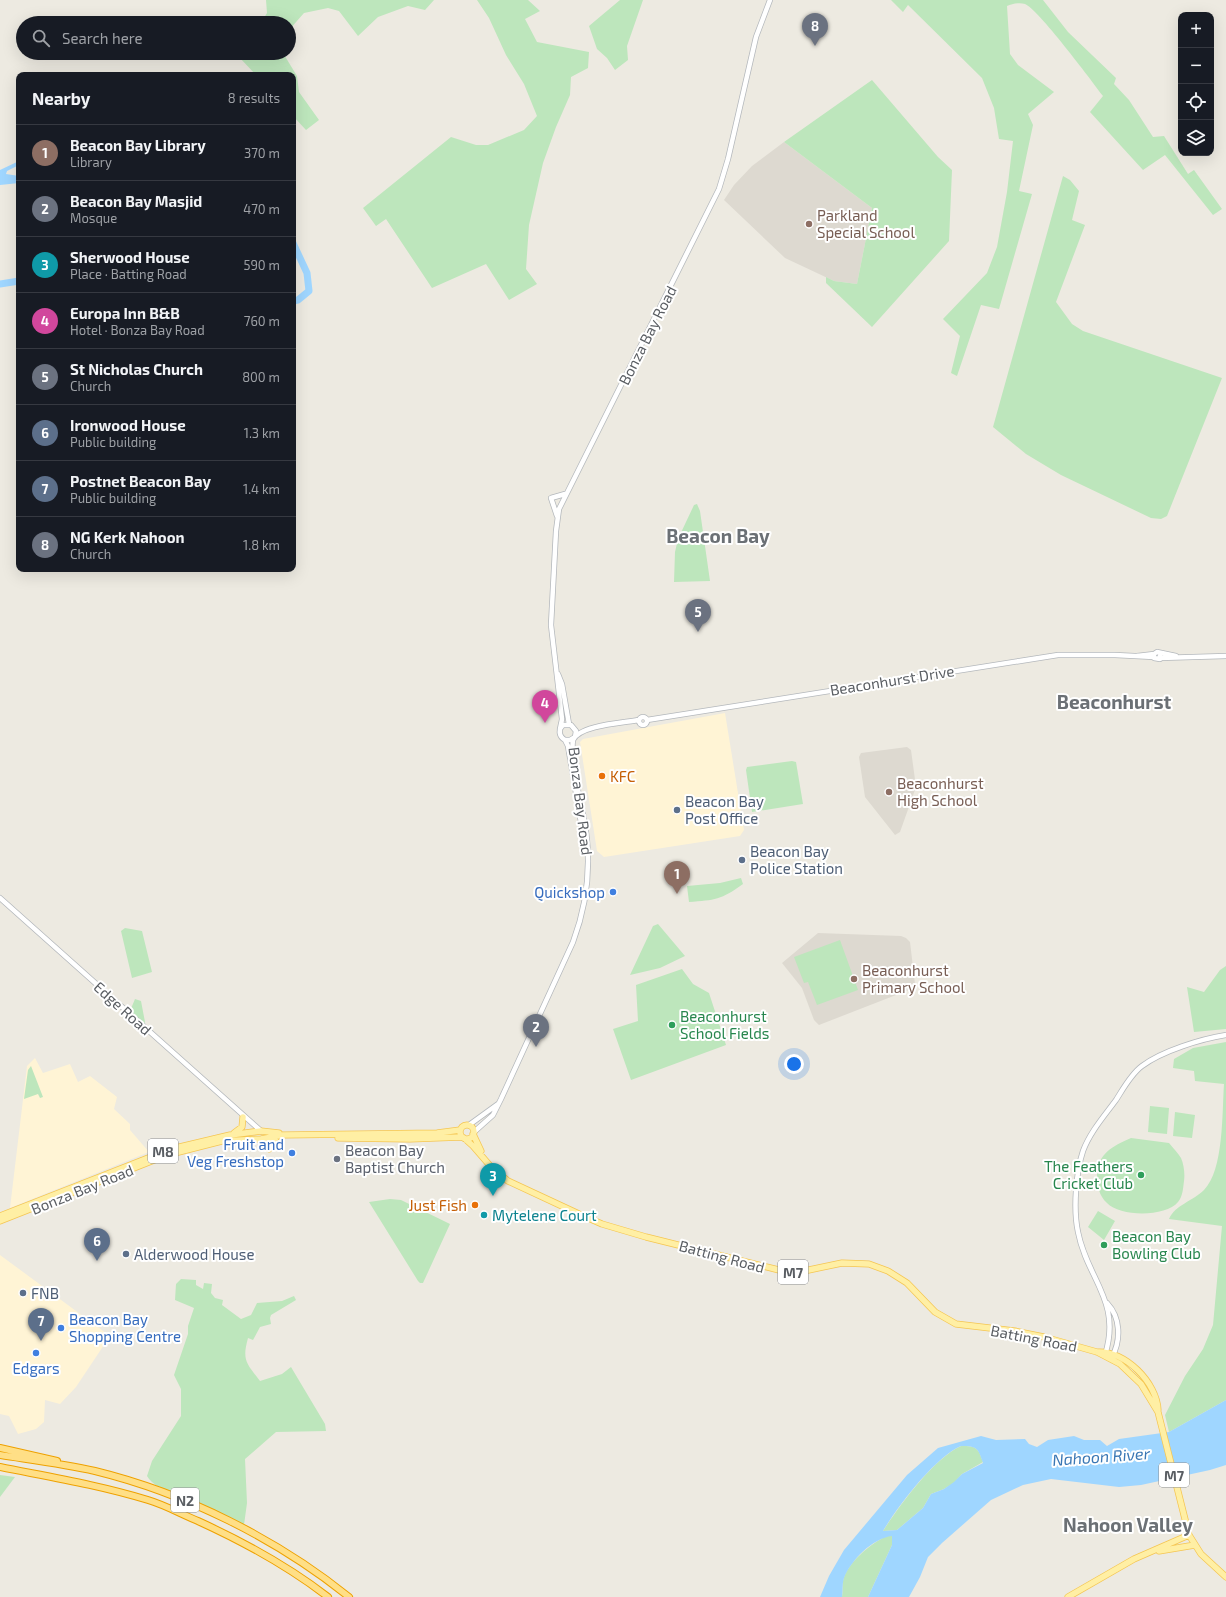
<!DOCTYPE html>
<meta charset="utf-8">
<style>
body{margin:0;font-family:"Exo 2",sans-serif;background:#20242c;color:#f1f3f6}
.controls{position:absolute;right:12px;top:12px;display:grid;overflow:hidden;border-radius:8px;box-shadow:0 4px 16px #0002}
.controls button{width:36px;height:36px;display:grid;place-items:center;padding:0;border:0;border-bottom:1px solid #363941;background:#171b24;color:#f1f3f6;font:20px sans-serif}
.you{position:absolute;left:794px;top:1064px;width:14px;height:14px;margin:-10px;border:3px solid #fff;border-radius:50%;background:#1a73e8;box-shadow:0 0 0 6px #1a73e833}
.badge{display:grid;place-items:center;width:26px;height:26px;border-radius:50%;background:#8c9099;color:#fff;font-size:13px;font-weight:700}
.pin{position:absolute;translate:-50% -33px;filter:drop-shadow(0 1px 2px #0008)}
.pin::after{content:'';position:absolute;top:21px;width:14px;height:12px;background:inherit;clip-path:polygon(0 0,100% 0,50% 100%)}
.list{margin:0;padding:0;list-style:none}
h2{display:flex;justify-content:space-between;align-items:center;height:52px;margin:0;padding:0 16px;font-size:17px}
h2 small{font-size:13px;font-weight:400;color:#9ea1a6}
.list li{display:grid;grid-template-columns:26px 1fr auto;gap:12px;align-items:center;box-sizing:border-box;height:56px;padding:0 16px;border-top:1px solid #363941}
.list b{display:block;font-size:15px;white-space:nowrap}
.list p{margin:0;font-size:13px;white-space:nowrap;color:#9ea1a6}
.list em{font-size:13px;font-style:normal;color:#9ea1a6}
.icon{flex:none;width:22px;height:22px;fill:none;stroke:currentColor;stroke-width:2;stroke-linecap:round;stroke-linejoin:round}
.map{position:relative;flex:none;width:1226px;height:1597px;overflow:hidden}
.search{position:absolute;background:#171b24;box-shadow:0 4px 16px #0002;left:16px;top:16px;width:280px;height:44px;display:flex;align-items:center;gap:10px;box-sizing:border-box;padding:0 14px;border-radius:22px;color:#9ea1a6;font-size:15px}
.panel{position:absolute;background:#171b24;box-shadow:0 4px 16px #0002;left:16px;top:72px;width:280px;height:500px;border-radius:8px}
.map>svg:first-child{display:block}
.commercial{fill:#fff4d5}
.education{fill:#ddd9d0}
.green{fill:#bde6bc}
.water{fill:#9fd6ff;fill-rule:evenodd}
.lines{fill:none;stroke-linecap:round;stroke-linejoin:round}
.river{stroke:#9fd6ff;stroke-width:7}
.minor-casing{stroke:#b4b8bc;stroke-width:6}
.major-casing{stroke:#f5c652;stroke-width:7}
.highway-casing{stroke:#eea100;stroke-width:8}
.minor{stroke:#fff;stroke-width:4.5}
.major{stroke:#ffefa4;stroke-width:5.5}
.highway{stroke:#ffdf86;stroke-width:6}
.education-dot{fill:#8d6e63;stroke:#fff;stroke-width:1.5}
.food-dot{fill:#e8710a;stroke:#fff;stroke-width:1.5}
.service-dot{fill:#5c6f8a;stroke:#fff;stroke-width:1.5}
.shop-dot{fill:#3f7fe0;stroke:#fff;stroke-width:1.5}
.leisure-dot{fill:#2e9e5b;stroke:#fff;stroke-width:1.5}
.worship-dot{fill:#6b7280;stroke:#fff;stroke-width:1.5}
.culture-dot{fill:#0f9aa8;stroke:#fff;stroke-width:1.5}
.labels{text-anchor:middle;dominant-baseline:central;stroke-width:4;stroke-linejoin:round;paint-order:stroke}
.shield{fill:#fff;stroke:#8c8e92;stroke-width:1}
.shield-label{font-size:14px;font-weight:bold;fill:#5a5e63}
.education-label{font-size:15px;fill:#785e54;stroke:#fff;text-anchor:start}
.street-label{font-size:15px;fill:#5a5e63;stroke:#fff}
.food-label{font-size:15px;fill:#c56008;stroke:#fff;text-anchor:start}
.service-label{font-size:15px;fill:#4e5e75;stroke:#fff;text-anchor:start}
.shop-label{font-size:15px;fill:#366cbe;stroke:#fff;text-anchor:end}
.leisure-label{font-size:15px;fill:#27864d;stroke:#fff;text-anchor:start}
.worship-label{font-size:15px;fill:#5b616d;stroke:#fff;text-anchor:start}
.culture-label{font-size:15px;fill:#0d838f;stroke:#fff;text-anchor:start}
.water-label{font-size:16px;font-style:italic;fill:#3a77b4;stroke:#fff}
.district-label{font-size:19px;font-weight:bold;fill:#6b7075;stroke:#fff}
</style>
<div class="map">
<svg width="1226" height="1597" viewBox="0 0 1226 1597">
<rect width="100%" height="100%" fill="#edeae1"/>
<path class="commercial" d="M725 713 744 830 740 836 604 857 597 851 580 742 583 739Z
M35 1058 43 1073 70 1064 78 1082 90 1076 117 1097 114 1109 130 1124V1130L149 1152 10 1208 27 1066Z
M0 1255 110 1336 76 1387 60 1404 45 1400 44 1422 36 1429 18 1434 9 1416 0 1414Z"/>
<path class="education" d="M784 142 872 208 857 284 834 281 785 258 724 200 734 185 752 166Z
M907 747 911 750 916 787 900 832 895 835 865 797 859 757 861 753Z
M818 933 901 936 906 938 910 942 915 984 914 988 819 1025 814 1020 802 988 782 963Z"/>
<path class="green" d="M266 0H434L425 10 408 6 378 17 358 36 339 11 328 8 304 13 289 30V23H261L267 13Z
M477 0H528L540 11 525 19 537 42 589 52 588 68 571 77 570 95 556 127 543 163 529 225 526 269 537 284 509 300 486 264 432 288 386 219 376 226 363 208 451 137 476 145H488L524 130 537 116 524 84 506 55 489 18Z
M620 0H643L627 46 628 60 615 70 607 58 597 49 589 26Z
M891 0H1043L1068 32 1116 78 1114 84 1129 100 1153 137 1164 136 1188 174 1194 170 1222 209 1213 215 1165 155 1143 170 1090 112 1103 96C1091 80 1038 9 1025 4 1019 2 1012 4 1007 6L1010 54 1018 65 1054 92 1028 114 1033 125 1019 191 1032 194 999 309 981 305 957 376 951 373 960 336 943 319 987 273 997 247 1007 192 1013 141 999 139 994 108 982 78 908 5 903 12Z
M238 53H283L297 76 299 92 319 120 306 130 293 116V75H256L239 57Z
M872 80 938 157 952 170 949 241 872 327 826 283V277L834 281 857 284 872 208 784 142Z
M1063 176 1070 180 1079 191 1072 220 1085 225 1056 302 1072 324 1083 331 1222 378 1167 516 1161 519 1151 518 1061 475 1026 454 993 427Z
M697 504 700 511 710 581 674 582 675 552 678 539 694 505Z
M792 761 796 762 803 804 752 812 746 770 747 767Z
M741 878 743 884C721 900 715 900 689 902L687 886 720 883Z
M658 924 685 956 660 968 630 975 653 926Z
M125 928 142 931 152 972 132 978 121 931Z
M840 940 858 990 817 1005 808 982 804 983 794 957Z
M1226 966V1029L1194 1032 1187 987 1204 992 1220 970Z
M682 969 693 984 709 993 726 1045 631 1080 613 1029 638 1021 636 985Z
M135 999 141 1001 145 1022 144 1024 130 1011Z
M1226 1042V1400L1169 1432 1165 1415 1185 1376 1203 1349 1213 1325 1222 1226 1169 1219C1175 1205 1193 1201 1204 1190 1224 1170 1222 1112 1224 1084L1195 1081 1194 1071 1173 1068 1174 1059 1193 1048Z
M31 1066 43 1097 40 1098 38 1094 24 1099 28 1070Z
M1150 1106 1169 1108 1167 1134 1148 1132Z
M1175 1112 1195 1115 1192 1138 1173 1136Z
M1131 1138 1169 1143C1173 1148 1178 1153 1181 1158 1184 1165 1185 1174 1184 1181 1183 1188 1183 1196 1178 1202 1166 1217 1120 1217 1107 1203 1099 1196 1097 1185 1097 1175 1098 1153 1113 1146 1131 1138Z
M390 1199 401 1200 450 1224 423 1283H420L418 1281 369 1202Z
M1098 1211 1115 1221 1104 1240 1088 1227Z
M181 1279 196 1280V1285L203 1289 204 1283 212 1284 211 1293 215 1298 223 1300 222 1305 241 1319 251 1315 257 1303 282 1301 294 1296 296 1300 271 1315 270 1318 271 1324 260 1327 253 1340 248 1338C242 1360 246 1363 260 1381L282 1374 291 1367 325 1424 326 1431 276 1432 245 1459 247 1503 244 1525C233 1521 224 1514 214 1510 196 1502 156 1492 147 1476L152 1461 181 1416V1389L174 1375 188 1334V1326L194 1308 175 1300 176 1284Z
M961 1446C977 1446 978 1448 983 1462L962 1474 954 1483 944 1489 931 1494 923 1508 897 1530 883 1531C900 1505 933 1459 961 1446Z
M0 1475 15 1477 0 1497Z
M887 1536H893L892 1545 868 1597H842C843 1592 842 1586 843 1581 846 1564 872 1542 887 1536Z"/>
<path class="water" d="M19 161V165L7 171 6 174 19 176V183L0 185V170Z
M1226 1400V1465L1210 1470 1141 1485 1119 1487 1051 1479 1023 1485 991 1500 942 1543 928 1557 920 1577 909 1597H868L892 1545V1536C873 1538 851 1560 844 1578 842 1584 843 1591 842 1597H820L829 1576 844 1550 907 1475 938 1448 981 1436 996 1440 1025 1439 1029 1444 1037 1447 1048 1440 1074 1436 1084 1440H1100L1107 1446 1119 1439 1169 1432ZM961 1446C977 1446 978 1448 983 1463L962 1474 954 1482 944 1489 931 1494 923 1508 897 1530 883 1531C898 1506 935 1457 961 1446Z"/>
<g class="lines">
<path class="river" d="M293 243 307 273 309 291 298 300 293 301
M0 284 19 281"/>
<defs>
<path id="minor" d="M557 516 551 498 565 494
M1160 653V659L1154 658V654L1157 652 1176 656
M1137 656 1154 654
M1160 658 1226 656
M558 674 562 684 569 724
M639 721a4 4 0 1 1 8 0a4 4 0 1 1-8 0Z
M647 720 1058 655H1115L1154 657
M560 729 563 725H571L576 731 575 737 570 740H565C556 735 561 727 562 719L551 625 556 531 559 509 719 189 728 159 756 37 770 0
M565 740 568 746 586 852
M0 898 261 1131
M469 1125 498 1104
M474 1132 493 1115 501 1099 573 942C588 902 592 861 584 819 580 797 570 761 573 740 580 725 623 723 639 720
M1107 1303C1121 1318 1121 1340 1112 1357
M1105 1355C1122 1301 1087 1279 1078 1232 1073 1209 1076 1172 1083 1151 1090 1132 1105 1115 1116 1100 1123 1089 1131 1074 1142 1066 1162 1051 1201 1039 1226 1035"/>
<path id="major" d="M460 1132a7 7 0 1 1 14 0a7 7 0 1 1-14 0Z
M234 1133 242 1127 243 1117
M473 1134 481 1151
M338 1138 410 1139 462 1137
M464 1138 473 1146 492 1168 508 1181 579 1214 602 1224 646 1237 783 1271H804L842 1263 869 1264 888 1271 907 1283 935 1312 956 1324 1015 1331 1044 1337 1097 1352 1120 1364 1141 1384 1158 1412 1189 1535 1201 1554 1226 1577
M269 1149 271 1142 277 1137
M0 1216 171 1149 230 1135 261 1131 279 1133
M0 1221 167 1155 222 1141 261 1139 283 1135 437 1133 460 1130
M1097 1352C1125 1350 1157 1383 1158 1410
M1159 1551 1195 1545
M1068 1597 1134 1559 1189 1535"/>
<path id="highway" d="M0 1448 57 1461
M0 1455C32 1460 64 1464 95 1471 185 1493 277 1539 349 1597
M0 1467C50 1477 99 1485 148 1500 165 1505 181 1514 198 1521 244 1542 288 1566 328 1597"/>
</defs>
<use href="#minor" class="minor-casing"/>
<use href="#major" class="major-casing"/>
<use href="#highway" class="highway-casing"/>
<use href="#minor" class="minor"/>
<use href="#major" class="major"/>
<use href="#highway" class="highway"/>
</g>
<g class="education-dot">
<circle cx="809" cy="224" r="4"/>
<circle cx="889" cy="792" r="4"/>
<circle cx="854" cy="979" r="4"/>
</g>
<g class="food-dot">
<circle cx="602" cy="776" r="4"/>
<circle cx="475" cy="1205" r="4"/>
</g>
<g class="service-dot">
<circle cx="677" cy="810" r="4"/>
<circle cx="742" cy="860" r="4"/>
<circle cx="126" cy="1254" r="4"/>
<circle cx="23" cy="1293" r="4"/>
</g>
<g class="shop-dot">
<circle cx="613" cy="892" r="4"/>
<circle cx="292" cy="1153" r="4"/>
<circle cx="61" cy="1328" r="4"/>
<circle cx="36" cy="1353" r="4"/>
</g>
<g class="leisure-dot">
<circle cx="672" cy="1025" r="4"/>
<circle cx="1141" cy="1175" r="4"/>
<circle cx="1104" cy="1245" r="4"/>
</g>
<circle class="worship-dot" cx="337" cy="1159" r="4"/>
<circle class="culture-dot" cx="484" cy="1215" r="4"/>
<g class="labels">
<g class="shield">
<rect x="148" y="1139" width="30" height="24" rx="3"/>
<rect x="778" y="1260" width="30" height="24" rx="3"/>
<rect x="1159" y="1463" width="30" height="24" rx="3"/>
<rect x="171" y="1488" width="28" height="24" rx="3"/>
</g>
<g class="shield-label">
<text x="163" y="1151">M8</text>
<text x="793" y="1272">M7</text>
<text x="1174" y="1475">M7</text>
<text x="185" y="1500">N2</text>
</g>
<g class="education-label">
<text x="817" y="215">Parkland<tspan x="817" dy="17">Special School</tspan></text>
<text x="897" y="783">Beaconhurst<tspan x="897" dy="17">High School</tspan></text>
<text x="862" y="970">Beaconhurst<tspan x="862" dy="17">Primary School</tspan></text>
</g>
<g class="street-label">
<text transform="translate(647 335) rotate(-63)">Bonza Bay Road</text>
<text transform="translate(892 680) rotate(-9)">Beaconhurst Drive</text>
<text transform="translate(581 801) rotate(83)">Bonza Bay Road</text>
<text transform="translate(123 1008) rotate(42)">Edge Road</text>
<text transform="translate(82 1189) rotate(-22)">Bonza Bay Road</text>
<text transform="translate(722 1256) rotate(15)">Batting Road</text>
<text transform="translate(1034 1338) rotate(11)">Batting Road</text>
</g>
<g class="food-label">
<text x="610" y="776">KFC</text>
<text x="467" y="1205" text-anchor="end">Just Fish</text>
</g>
<g class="service-label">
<text x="685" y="801">Beacon Bay<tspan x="685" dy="17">Post Office</tspan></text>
<text x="750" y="851">Beacon Bay<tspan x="750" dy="17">Police Station</tspan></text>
<text x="134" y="1254">Alderwood House</text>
<text x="31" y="1293">FNB</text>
</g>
<g class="shop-label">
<text x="605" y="892">Quickshop</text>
<text x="284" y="1144">Fruit and<tspan x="284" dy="17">Veg Freshstop</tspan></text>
<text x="69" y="1319" text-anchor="start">Beacon Bay<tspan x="69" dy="17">Shopping Centre</tspan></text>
<text x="36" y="1368" text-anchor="middle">Edgars</text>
</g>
<g class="leisure-label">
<text x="680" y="1016">Beaconhurst<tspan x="680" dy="17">School Fields</tspan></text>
<text x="1133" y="1166" text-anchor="end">The Feathers<tspan x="1133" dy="17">Cricket Club</tspan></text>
<text x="1112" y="1236">Beacon Bay<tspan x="1112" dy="17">Bowling Club</tspan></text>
</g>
<g class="worship-label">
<text x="345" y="1150">Beacon Bay<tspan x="345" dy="17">Baptist Church</tspan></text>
</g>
<g class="culture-label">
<text x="492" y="1215">Mytelene Court</text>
</g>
<g class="water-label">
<text transform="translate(1101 1456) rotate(-4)">Nahoon River</text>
</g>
<g class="district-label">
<text x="718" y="535">Beacon Bay</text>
<text x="1114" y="701">Beaconhurst</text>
<text x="1128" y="1524">Nahoon Valley</text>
</g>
</g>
</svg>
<div class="controls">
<button>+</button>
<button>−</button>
<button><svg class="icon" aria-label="locate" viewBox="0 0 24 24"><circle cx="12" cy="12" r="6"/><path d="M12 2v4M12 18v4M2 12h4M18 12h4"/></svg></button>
<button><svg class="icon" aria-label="layers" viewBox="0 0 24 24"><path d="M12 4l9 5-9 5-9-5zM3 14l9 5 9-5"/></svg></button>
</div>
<div class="you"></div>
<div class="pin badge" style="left:677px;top:894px;background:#8d6e63">1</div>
<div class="pin badge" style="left:536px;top:1047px;background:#6b7280">2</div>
<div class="pin badge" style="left:493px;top:1196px;background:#0f9aa8">3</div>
<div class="pin badge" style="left:545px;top:723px;background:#d1479c">4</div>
<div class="pin badge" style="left:698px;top:632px;background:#6b7280">5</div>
<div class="pin badge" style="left:97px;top:1261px;background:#5c6f8a">6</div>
<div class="pin badge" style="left:41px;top:1341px;background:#5c6f8a">7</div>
<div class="pin badge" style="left:815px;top:46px;background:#6b7280">8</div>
<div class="search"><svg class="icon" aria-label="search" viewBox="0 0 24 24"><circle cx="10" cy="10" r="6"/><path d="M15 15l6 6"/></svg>Search here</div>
<section class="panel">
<h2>Nearby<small>8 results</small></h2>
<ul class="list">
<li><span class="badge" style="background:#8d6e63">1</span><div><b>Beacon Bay Library</b><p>Library</p></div><em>370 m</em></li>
<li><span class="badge" style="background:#6b7280">2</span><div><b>Beacon Bay Masjid</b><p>Mosque</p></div><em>470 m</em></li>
<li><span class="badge" style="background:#0f9aa8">3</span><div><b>Sherwood House</b><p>Place · Batting Road</p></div><em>590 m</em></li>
<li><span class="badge" style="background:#d1479c">4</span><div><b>Europa Inn B&amp;B</b><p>Hotel · Bonza Bay Road</p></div><em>760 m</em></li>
<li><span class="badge" style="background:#6b7280">5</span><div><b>St Nicholas Church</b><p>Church</p></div><em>800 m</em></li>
<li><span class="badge" style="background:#5c6f8a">6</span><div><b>Ironwood House</b><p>Public building</p></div><em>1.3 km</em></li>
<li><span class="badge" style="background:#5c6f8a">7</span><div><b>Postnet Beacon Bay</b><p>Public building</p></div><em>1.4 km</em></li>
<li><span class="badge" style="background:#6b7280">8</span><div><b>NG Kerk Nahoon</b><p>Church</p></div><em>1.8 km</em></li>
</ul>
</section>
</div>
